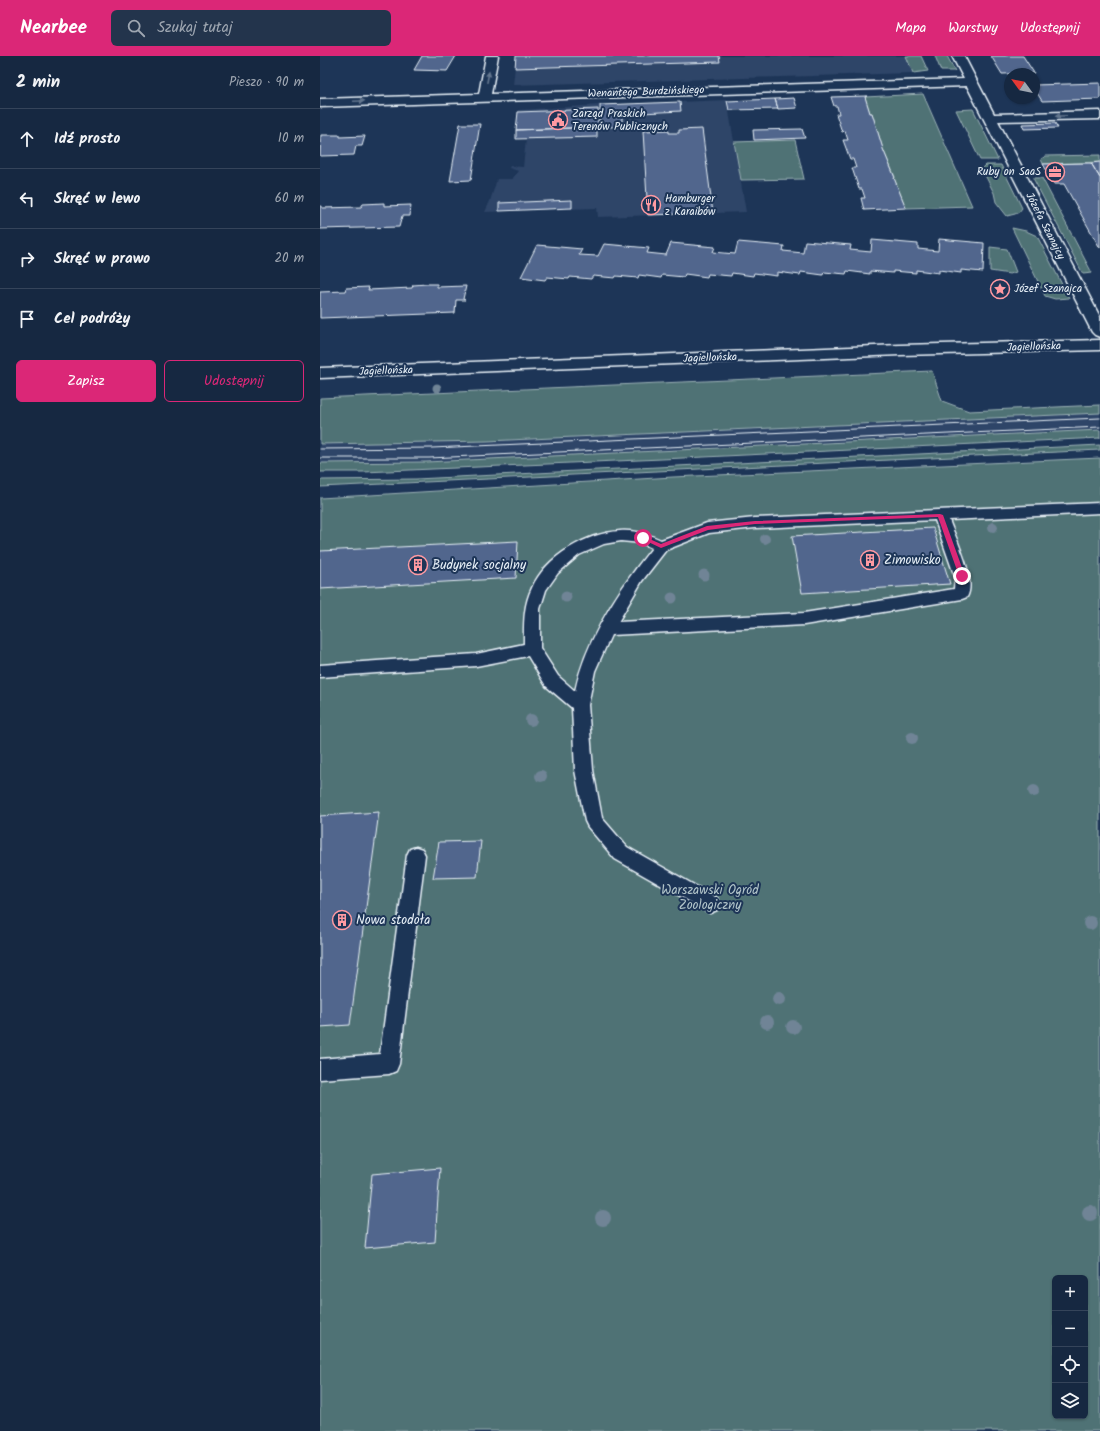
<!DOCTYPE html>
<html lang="pl">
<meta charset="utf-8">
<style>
body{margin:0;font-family:Kalam,sans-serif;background:#23344c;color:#f1f3f6}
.controls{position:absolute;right:12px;bottom:12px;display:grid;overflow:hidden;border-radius:6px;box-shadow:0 1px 3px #0004}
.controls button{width:36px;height:36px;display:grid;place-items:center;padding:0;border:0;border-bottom:1px solid #35445a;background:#162841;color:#f1f3f6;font:20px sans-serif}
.compass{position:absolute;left:684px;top:12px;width:36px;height:36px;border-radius:50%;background:#162841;box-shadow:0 1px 3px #0004;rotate:303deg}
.stop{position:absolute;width:12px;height:12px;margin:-9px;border:3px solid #db2777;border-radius:50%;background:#fff}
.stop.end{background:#db2777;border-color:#fff;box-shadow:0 1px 4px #0008}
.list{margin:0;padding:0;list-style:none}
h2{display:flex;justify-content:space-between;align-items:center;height:52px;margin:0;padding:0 16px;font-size:17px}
h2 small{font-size:13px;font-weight:400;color:#9ea6b1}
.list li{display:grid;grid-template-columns:26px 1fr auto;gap:12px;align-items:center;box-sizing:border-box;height:60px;padding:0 16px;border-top:1px solid #35445a}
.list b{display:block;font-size:15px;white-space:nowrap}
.list em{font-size:13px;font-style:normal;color:#9ea6b1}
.actions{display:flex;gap:8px;padding:12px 16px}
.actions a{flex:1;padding:9px 0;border:1px solid #db2777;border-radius:6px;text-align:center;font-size:14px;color:#db2777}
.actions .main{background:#db2777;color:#fff}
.icon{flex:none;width:22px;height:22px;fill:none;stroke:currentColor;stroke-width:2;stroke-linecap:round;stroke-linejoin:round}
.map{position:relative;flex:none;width:780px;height:1375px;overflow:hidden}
header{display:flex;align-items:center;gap:24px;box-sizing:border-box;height:56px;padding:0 20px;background:#db2777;color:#fff}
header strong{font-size:19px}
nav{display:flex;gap:22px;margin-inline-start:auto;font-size:14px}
.search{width:280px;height:36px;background:#23344c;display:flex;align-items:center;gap:10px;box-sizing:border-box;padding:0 14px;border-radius:6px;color:#9ea6b1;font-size:15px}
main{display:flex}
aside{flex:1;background:#162841}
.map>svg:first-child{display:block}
.built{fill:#2d4467}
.green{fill:#4f7274;stroke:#9cb2b6;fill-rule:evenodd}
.building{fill:#51668d;stroke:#e8f1f8}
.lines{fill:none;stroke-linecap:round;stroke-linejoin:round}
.lane-casing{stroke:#e8f1f8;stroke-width:3}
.street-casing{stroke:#e8f1f8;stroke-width:3}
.secondary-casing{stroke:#e8f1f8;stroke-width:3}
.lane{fill:#1d3557;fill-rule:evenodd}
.street{fill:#1d3557;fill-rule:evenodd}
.secondary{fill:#1d3557;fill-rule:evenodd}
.tram{stroke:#e8f1f8;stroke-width:1}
.tree{fill:#6f8496}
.oneway{fill:#64778f}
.route{fill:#db2777}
.labels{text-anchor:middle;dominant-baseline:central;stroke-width:4;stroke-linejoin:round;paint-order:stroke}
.far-street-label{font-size:11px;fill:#e8f1f8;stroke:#1d3557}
.far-poi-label{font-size:11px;fill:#e8f1f8;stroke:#1d3557;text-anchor:start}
.poi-label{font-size:13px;fill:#e8f1f8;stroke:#1d3557;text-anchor:start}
.park-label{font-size:13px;fill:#b2c5ca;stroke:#1d3557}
</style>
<header>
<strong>Nearbee</strong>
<div class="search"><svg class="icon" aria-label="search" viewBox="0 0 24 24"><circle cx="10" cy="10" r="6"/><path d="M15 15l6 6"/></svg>Szukaj tutaj</div>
<nav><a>Mapa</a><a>Warstwy</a><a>Udostępnij</a></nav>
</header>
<main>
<aside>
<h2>2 min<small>Pieszo · 90 m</small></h2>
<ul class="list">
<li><svg class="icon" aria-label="ahead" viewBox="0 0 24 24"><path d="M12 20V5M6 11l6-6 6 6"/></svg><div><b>Idź prosto</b></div><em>10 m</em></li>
<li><svg class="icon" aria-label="left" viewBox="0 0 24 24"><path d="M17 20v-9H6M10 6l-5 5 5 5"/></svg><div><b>Skręć w lewo</b></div><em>60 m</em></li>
<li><svg class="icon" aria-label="right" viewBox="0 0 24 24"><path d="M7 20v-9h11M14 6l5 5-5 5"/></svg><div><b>Skręć w prawo</b></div><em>20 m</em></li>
<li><svg class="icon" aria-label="arrive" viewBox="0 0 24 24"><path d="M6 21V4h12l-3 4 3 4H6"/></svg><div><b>Cel podróży</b></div></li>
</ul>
<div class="actions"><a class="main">Zapisz</a><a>Udostępnij</a></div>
</aside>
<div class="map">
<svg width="780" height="1375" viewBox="0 0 780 1375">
<rect width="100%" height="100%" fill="#1d3557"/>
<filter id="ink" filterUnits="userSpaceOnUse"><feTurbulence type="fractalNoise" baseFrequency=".025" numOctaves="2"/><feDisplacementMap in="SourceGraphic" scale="8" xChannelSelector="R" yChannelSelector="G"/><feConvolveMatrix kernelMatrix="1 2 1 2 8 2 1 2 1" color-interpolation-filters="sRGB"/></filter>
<g filter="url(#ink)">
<path class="built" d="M196 0H586L593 17 193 29Z
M407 44 426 156 278 161 277 152 165 156 170 145 177 123H192L198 115 189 112 190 110 203 111 206 83H196L198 54 280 49Z
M780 357V374L106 406 0 407V388L167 385Z"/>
<path class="green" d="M586 0H601L608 15 593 17Z
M615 0H627L635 15H621Z
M603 38 652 150 586 152 574 122 575 121 563 93 552 57H550L545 41Z
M653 53 678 104H660L636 54Z
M475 84 484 123 421 124 414 86Z
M780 99V106L723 108 721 103 726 100Z
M666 109H681L702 152 699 156 695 158 687 160 676 146 674 137 662 113Z
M713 122H722L772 217 763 218Z
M692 172 706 175 717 180 749 242 735 243 725 240Z
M670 191 687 193 696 216 690 218 670 215Z
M612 315 622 345 649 355 780 349V357L167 385 0 388V342Z
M780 374V382L342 403 44 416H0V407L106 406Z
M780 389V394L0 431V424L96 423Z
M780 402V1375H0V442L353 421ZM735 1222H765V1360H735Z"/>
<path class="building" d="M102 0H136L127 15 94 14Z
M196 0H399L400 6 195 12Z
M671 0H703L714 17 682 18Z
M780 27V43L722 45 714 32V29Z
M547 40 545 41 550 57H552L563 93 575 122H574L586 152 544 154 541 142H545L542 133H539L532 112H536L533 103H530L523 84H528L525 75 522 76 516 58H519L517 50H514L511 41Z
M474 42 477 52 458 53 455 43Z
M455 43 458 53 409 54 407 45Z
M360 46 361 55 302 58V71H280V49Z
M278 53V71L196 74 198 56Z
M735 67 738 72 704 73 702 68Z
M140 68H160L151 124 130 125Z
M277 71V81L196 83V74Z
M382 73 393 157 328 159 323 75 349 74V77H359V74Z
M482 73 485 82 434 84 433 74Z
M1 79H20V81L45 80 42 90H36L34 99 0 100Z
M780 106V122L771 107Z
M771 107 780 122V192L744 128H734L723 108Z
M252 144V152L179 155V147Z
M64 147V150L91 149 90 160H82L79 171 0 173V150H2V152L41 151 43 148Z
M619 183 664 187 663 216 641 214V217L619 214V217L596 214V217L573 215V217L550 215V218L527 215 526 218 504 216 503 219 481 216 480 219 457 216V220L434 217 433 220 412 217 411 220 388 218 387 221 365 218 364 221 342 219 341 222 319 219 318 222 296 220 295 222 273 220 271 223 250 221 249 223 227 221 225 224 201 221 217 189 262 193 259 199 278 200 284 188 329 192 327 197 346 199 351 187 395 191 393 196 415 198 418 186 464 190 463 195 483 197 485 185 531 189 530 194 551 196 552 184 598 188V193L618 195Z
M107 228H117V231L146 230 143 243 145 244H136L135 257 0 262V236L25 235 26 232 49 231 48 234 92 232 93 229Z
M613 472 630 528 482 537 472 480Z
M198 485 196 522 0 533V495Z
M59 756 30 969 0 971V760Z
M161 785 157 821 113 822 119 786Z
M120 1112 115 1186 45 1192 52 1118Z"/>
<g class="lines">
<defs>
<path id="lane" d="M780 447V457L629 464C635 481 657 524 647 541L642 543 484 569 291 579 275 615 268 649 273 714 282 762 307 791 397 842 399 848 397 854 390 857 295 803 268 771 265 765 255 714 252 652 226 630 208 600 156 610 0 621V609L156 598 204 588C204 569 203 550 212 532 226 500 267 477 300 475 315 474 328 478 341 484L387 467 435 462ZM615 464 635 521 634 533 484 557 298 566 322 525 346 494 389 477 435 472ZM301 485 321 487 332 492C299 533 266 583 255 635L238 620 220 592V553L226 534 238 517 259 499 284 488Z
M96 791 102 793 105 799 79 1008 76 1015 69 1018 0 1023V1003L60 998 87 799 90 793Z"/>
<path id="street" d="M166 0H178L171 38 644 23 632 0H644L674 58 780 55V63L678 65 780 261V281L775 279 772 276 647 30 0 51V43L159 38Z"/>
<path id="secondary" d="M780 284V294L580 299 0 322V312L580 289Z"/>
</defs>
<use href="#lane" class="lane-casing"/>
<use href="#street" class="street-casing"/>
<use href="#secondary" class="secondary-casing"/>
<use href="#lane" class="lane"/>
<use href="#street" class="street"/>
<use href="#secondary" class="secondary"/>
<path class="tram" d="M0 393 112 392 780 362
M0 402H109L780 371"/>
</g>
<g class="tree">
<circle cx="117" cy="332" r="4.5"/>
<circle cx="673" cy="471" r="5"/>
<circle cx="445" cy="483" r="5"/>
<circle cx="384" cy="519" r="5.5"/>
<circle cx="246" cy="541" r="5.5"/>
<circle cx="352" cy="542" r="5.5"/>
<circle cx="211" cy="664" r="6"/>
<circle cx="592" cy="682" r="6"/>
<circle cx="221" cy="720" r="6"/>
<circle cx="714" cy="735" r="6"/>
<circle cx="770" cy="867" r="7"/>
<circle cx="459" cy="943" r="7"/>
<circle cx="447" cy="966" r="7"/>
<circle cx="473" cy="971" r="7"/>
<circle cx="770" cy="1157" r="8"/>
<circle cx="283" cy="1162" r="8"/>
</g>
<defs><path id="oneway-solid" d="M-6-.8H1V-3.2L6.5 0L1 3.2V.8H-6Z"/></defs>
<g class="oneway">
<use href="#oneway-solid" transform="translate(168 21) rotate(-79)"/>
<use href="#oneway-solid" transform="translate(39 45) rotate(-2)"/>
<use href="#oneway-solid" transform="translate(741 60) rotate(178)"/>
</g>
</g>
<path class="route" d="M620 458 623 459 645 520 644 522 639 520 618 461 435 468 388 474 341 492 320 482 325 481 341 488 387 470 435 465Z"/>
<defs>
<symbol id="civic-ring" viewBox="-11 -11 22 22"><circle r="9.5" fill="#1d3557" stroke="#ff9aa2" stroke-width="1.5"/><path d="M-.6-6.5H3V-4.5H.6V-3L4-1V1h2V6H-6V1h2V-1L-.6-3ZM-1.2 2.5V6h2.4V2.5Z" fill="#ff9aa2"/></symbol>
<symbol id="office-ring" viewBox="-11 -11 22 22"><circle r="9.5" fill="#1d3557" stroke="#ff9aa2" stroke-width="1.5"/><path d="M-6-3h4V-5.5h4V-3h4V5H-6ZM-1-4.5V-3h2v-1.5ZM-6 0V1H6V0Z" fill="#ff9aa2"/></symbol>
<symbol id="restaurant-ring" viewBox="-11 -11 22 22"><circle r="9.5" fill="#1d3557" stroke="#ff9aa2" stroke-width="1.5"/><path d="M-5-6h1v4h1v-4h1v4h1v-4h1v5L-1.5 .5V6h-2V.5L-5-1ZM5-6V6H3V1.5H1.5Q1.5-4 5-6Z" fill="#ff9aa2"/></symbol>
<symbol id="sight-ring" viewBox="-11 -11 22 22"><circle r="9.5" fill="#1d3557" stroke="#ff9aa2" stroke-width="1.5"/><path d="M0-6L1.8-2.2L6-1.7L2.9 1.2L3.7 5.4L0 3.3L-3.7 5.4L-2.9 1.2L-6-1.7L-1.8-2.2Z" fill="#ff9aa2"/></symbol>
<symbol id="building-ring" viewBox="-11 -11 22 22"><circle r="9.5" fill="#1d3557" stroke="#ff9aa2" stroke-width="1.5"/><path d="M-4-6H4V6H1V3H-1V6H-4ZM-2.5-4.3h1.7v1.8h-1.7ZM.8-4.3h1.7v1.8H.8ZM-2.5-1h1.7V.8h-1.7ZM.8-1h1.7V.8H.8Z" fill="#ff9aa2"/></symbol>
</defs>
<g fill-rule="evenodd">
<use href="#civic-ring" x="227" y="53" width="22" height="22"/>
<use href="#office-ring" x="724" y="105" width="22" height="22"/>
<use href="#restaurant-ring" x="320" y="138" width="22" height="22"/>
<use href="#sight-ring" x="669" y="222" width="22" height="22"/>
<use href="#building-ring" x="539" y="493" width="22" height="22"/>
<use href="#building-ring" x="87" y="498" width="22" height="22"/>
<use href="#building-ring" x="11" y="853" width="22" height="22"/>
</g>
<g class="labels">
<g class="far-street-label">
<text transform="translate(326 36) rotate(-2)">Wenantego Burdzińskiego</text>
<text transform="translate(725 170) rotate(63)">Józefa Szanajcy</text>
<text transform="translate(714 291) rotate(-2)">Jagiellońska</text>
<text transform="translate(390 302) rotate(-2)">Jagiellońska</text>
<text transform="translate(66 315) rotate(-2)">Jagiellońska</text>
</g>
<g class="far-poi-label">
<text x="252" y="58">Zarząd Praskich<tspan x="252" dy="13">Terenów Publicznych</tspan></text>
<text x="721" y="116" text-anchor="end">Ruby on SaaS</text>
<text x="345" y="143">Hamburger<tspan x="345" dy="13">z Karaibów</tspan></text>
<text x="694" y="233">Józef Szanajca</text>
</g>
<g class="poi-label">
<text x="564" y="504">Zimowisko</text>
<text x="112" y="509">Budynek socjalny</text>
<text x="36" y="864">Nowa stodoła</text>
</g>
<g class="park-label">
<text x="390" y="834">Warszawski Ogród<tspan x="390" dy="15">Zoologiczny</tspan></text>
</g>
</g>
</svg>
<div class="controls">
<button>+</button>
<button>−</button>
<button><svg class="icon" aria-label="locate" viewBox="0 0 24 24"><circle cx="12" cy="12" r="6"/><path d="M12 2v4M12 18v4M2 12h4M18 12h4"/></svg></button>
<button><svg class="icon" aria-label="layers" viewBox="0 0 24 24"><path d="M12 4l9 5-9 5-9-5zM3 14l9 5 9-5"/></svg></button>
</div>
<svg class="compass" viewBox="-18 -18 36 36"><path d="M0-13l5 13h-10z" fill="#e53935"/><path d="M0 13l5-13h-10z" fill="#9ea6b1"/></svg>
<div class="stop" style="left:323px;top:482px"></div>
<div class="stop end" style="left:642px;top:520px"></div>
</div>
</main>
